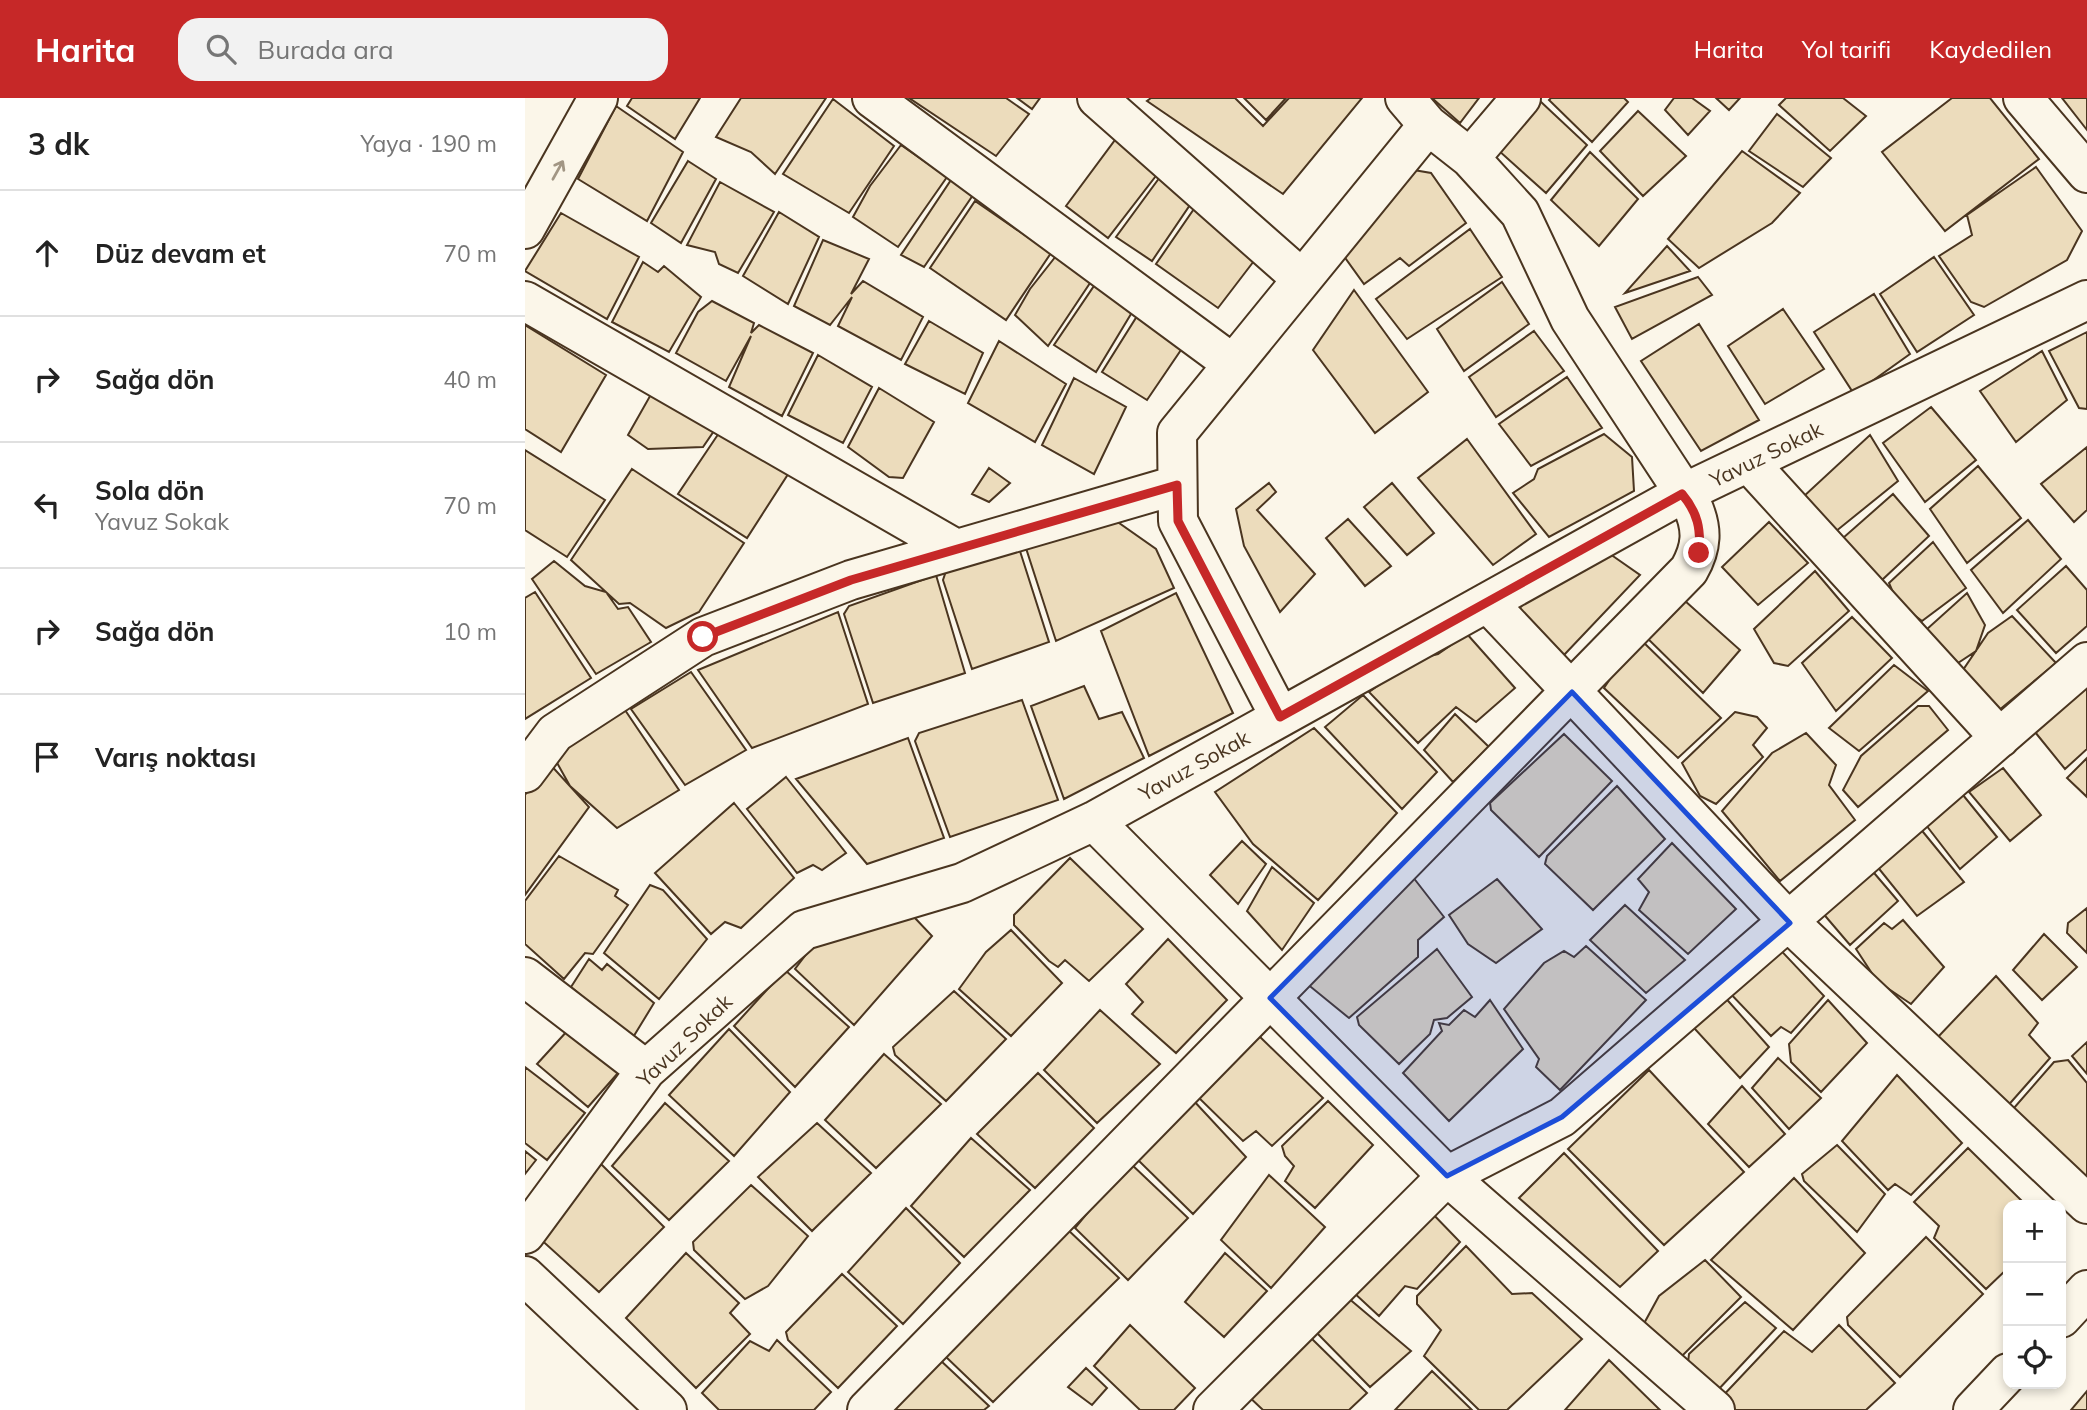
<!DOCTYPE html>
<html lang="tr">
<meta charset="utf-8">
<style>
body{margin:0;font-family:Mulish,sans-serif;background:#f2f2f2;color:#222}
.controls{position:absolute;right:21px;bottom:21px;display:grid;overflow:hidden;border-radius:14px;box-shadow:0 4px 10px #0003}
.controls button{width:63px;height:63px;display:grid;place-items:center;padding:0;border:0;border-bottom:2px solid #e0e0e0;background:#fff;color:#222;font:35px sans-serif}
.stop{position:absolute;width:21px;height:21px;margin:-16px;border:5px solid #c62828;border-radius:50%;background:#fff}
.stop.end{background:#c62828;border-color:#fff;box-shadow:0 2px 7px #0008}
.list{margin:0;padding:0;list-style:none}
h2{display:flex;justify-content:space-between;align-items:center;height:91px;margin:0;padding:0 28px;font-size:30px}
h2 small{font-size:23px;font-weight:400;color:#767676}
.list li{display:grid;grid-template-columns:46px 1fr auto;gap:21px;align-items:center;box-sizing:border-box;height:126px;padding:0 28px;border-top:2px solid #e0e0e0}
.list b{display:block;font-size:26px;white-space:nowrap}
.list p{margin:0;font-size:23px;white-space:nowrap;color:#767676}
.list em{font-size:23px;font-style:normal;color:#767676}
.icon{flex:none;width:38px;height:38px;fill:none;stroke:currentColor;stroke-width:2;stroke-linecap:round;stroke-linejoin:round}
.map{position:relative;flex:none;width:1562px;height:1312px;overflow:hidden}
header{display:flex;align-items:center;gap:42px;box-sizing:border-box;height:98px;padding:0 35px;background:#c62828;color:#fff}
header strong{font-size:33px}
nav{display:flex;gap:38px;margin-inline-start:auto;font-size:24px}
.search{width:490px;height:63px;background:#f2f2f2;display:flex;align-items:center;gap:18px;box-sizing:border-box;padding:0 24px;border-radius:21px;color:#767676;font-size:26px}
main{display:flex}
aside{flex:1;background:#fff}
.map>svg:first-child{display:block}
.building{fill:#ecdcbc;stroke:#4a3520;stroke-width:2}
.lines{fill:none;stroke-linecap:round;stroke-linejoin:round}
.minor-casing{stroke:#4a3520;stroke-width:42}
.tertiary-casing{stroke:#4a3520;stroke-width:42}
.secondary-casing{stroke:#4a3520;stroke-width:42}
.minor{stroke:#fbf6e9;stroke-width:38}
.tertiary{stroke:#fbf6e9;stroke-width:38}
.secondary{stroke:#fbf6e9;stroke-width:38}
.oneway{stroke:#a29684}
.route{stroke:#c62828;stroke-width:9}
.marked{fill:#1d4ed8;fill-opacity:0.2;stroke:#1d4ed8;stroke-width:5;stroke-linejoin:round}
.labels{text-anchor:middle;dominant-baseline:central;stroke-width:5;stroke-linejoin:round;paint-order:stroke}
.street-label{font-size:21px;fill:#4a3520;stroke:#fbf6e9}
</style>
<header>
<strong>Harita</strong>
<div class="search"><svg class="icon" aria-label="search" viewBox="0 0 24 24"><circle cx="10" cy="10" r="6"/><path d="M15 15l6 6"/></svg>Burada ara</div>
<nav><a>Harita</a><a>Yol tarifi</a><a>Kaydedilen</a></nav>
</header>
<main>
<aside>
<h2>3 dk<small>Yaya · 190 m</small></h2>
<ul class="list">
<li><svg class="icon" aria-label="ahead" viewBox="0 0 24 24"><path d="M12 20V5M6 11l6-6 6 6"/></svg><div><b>Düz devam et</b></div><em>70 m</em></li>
<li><svg class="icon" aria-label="right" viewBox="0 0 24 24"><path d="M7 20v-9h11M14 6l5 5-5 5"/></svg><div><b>Sağa dön</b></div><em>40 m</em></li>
<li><svg class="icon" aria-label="left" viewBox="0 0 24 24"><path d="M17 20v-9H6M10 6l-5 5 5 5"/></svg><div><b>Sola dön</b><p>Yavuz Sokak</p></div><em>70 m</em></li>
<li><svg class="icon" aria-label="right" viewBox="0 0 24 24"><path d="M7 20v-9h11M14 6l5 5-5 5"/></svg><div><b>Sağa dön</b></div><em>10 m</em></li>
<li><svg class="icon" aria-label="arrive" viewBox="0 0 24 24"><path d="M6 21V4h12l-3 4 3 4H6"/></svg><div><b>Varış noktası</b></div></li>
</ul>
</aside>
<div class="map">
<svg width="1562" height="1312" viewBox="0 0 1562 1312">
<rect width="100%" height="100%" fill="#fbf6e9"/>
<path class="building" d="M107 0H175L150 41 102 8Z
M216 0H301L250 76 226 54 191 39Z
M384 0H481L504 16 471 58Z
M492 0H515L507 11Z
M626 0H710L738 28 764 0H837L758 96 622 3Z
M719 0H761L741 22Z
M907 0H954L935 25Z
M1026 0H1099L1103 4 1067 44 1024 2Z
M1149 0H1167L1185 13 1163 37 1140 12Z
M1191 0H1215L1204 12Z
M1261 0H1318L1341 18 1305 53 1254 7Z
M1427 0H1465L1514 61 1420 133 1357 54Z
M1537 0H1562V32Z
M308 1 369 48 324 115 258 76Z
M1015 3 1062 47 1021 95 973 52Z
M91 8 158 54 122 123 53 81Z
M1113 13 1161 58 1118 98 1075 53Z
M1252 16 1306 60 1278 89 1224 53Z
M593 38 637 70 583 140 541 108Z
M376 47 422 79 373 149 328 119 345 88Z
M1217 53 1275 95 1247 125 1174 170 1143 141Z
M1065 54 1113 101 1074 148 1026 102Z
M163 63 191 81 156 145 126 125Z
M1511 69 1557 133 1542 162 1459 209 1446 204 1414 158 1447 137 1442 117Z
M877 70 906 75 941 125 884 168 875 160 839 186 813 150Z
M635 79 671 98 627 163 591 139Z
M426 82 448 97 399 169 376 157Z
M195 84 249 114 213 175 194 166 190 154 162 147Z
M450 103 526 155 481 222 405 170Z
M671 108 732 159 693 210 631 166Z
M254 114 294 139 263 206 218 178Z
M36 115 114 159 82 221 0 173Z
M945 131 977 179 882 241 851 201Z
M298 142 344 161 326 196 338 183 398 219 376 262 313 228 327 199 305 227 269 208Z
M1142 148 1165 173 1100 195Z
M531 158 567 182 523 248 490 217 505 191Z
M1409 159 1449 217 1392 254 1355 196Z
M118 164 133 174 139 168 176 199 144 254 87 224Z
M1173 179 1187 197 1107 241 1090 209Z
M977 184 1004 226 939 273 912 231Z
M571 185 609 211 571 274 529 247Z
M829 192 903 294 850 335 788 252Z
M1349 196 1385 256 1329 296 1289 234Z
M187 203 229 225 226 235 234 227 288 255 257 318 204 289 226 238 201 283 151 255 173 214Z
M1258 211 1299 271 1240 306 1203 248Z
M614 215 660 246 622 302 577 274Z
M404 223 458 255 440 296 380 266Z
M1174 226 1234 322 1176 353 1116 263Z
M0 227 81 277 36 354 0 331Z
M1009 233 1039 273 971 319 944 279Z
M1562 234V311L1554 310 1524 253Z
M474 243 541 286 510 344 443 305Z
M1517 253 1542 302 1491 344 1455 293Z
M293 257 347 289 318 345 263 317Z
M1042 279 1077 330 1006 368 974 326Z
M549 280 601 309 569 376 517 347Z
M354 290 409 324 378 380 364 379 323 349Z
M129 291 193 327 178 349 123 351 103 337Z
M1406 309 1451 362 1400 404 1358 345Z
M198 329 267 370 222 440 153 396Z
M1079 336 1107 359 1109 393 1024 439 988 395 1009 381 1013 371Z
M1345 337 1373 383 1310 434 1278 399Z
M942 341 1011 436 968 467 893 380Z
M1562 349V412L1549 424 1516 386Z
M0 352 80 402 42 459 0 432Z
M1453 368 1496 420 1442 465 1405 411Z
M464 370 485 385 464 404 447 396Z
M107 371 219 445 174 514 141 530 105 505 94 506 46 462Z
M744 385 751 394 732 412 790 476 755 514 719 448 711 411Z
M867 385 909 435 882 457 839 409Z
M1368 396 1404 438 1357 482 1318 440Z
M823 421 866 468 840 488 801 440Z
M1503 422 1536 461 1478 515 1446 472Z
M568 423 594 425 631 451 649 490 531 543 500 447Z
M1244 424 1283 465 1233 507 1197 469Z
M1408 444 1441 490 1397 523 1372 504 1364 485Z
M494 450 524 544 447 571 418 482 421 473Z
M1085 456 1115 477 1039 557 993 512 1005 498Z
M29 463 60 488 81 494 93 511 103 509 126 544 71 576 7 481Z
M1541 468 1562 492V528L1531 555 1492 512Z
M1290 473 1324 513 1263 568 1249 565 1229 531Z
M411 477 440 575 348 605 319 516 324 508Z
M10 494 66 580 0 621V500Z
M1150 494 1215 552 1178 595 1114 532Z
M651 495 708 615 624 658 576 533Z
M1442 495 1460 527 1451 553 1433 565 1401 532Z
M313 514 343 606 227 650 173 572Z
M1487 518 1531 565 1473 613 1438 572 1463 535Z
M1327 519 1367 560 1311 613 1277 565Z
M942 536 990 590 951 624 931 609 893 645 844 594 889 562 913 556Z
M1113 539 1196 620 1153 660 1079 590Z
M1369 567 1403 593 1334 653 1304 630Z
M166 574 221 652 160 687 106 611Z
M559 588 574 621 597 614 619 660 539 701 506 608Z
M1562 589V651L1540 671 1510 634Z
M838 597 912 674 877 711 800 629Z
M497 602 533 702 425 739 390 643 394 635Z
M1393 608H1404L1423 632 1333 709 1318 692 1336 658Z
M100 612 154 692 92 730 45 688 31 663 54 638Z
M1210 614 1232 619 1242 630 1228 647 1238 659 1191 706 1175 698 1157 665Z
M930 616 964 649 928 684 899 652Z
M789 630 872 715 793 802 728 746 690 694Z
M1281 635 1311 667 1304 687 1330 722 1255 783 1197 713 1247 655Z
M1039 636 1087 683 1014 759 966 712 965 705Z
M383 640 419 740 342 766 271 681Z
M1562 660V699L1542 680Z
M23 664 64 709 0 797V697Z
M1478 670 1516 717 1485 743 1444 694Z
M261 679 321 755 297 772 288 767 272 775 222 711Z
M1092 688 1140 741 1068 812 1020 766 1022 758Z
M1438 697 1472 739 1435 771 1401 727Z
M209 705 269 780 216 830 200 824 186 836 130 775Z
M1394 729 1439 784 1392 818 1351 767Z
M717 743 741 766 713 806 685 777Z
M1147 745 1211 811 1163 856 1114 812 1124 794 1113 781Z
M34 758 93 792 90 798 103 807 68 856 60 855 39 881 0 846V803Z
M545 760 618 831 564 883 540 862 533 869 524 863 489 827V817Z
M747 769 789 805 757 852 722 813Z
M1344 769 1373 803 1325 847 1296 813Z
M884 774 919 819 893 842V859L824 920 781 885Z
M972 781 1017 831 971 865 943 846 924 817Z
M125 787 138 792 182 841 134 901 79 855Z
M1100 807 1160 862 1121 895 1065 842Z
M1562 810V855L1542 835 1543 825Z
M389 819 407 838 329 927 270 871 289 846Z
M1378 822 1419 869 1386 906 1352 883 1331 851 1359 825 1367 831Z
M486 832 537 885 486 938 434 891 461 854Z
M1519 836 1552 869 1517 902 1488 872Z
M643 841 702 902 651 955 607 916 618 904 601 886Z
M1247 843 1299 898 1266 935 1256 929 1246 938 1201 891Z
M1061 848 1121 902 1035 992 1011 969 1014 961 979 911 1019 865 1039 853 1049 859Z
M912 851 947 899 922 920 909 922 905 936 874 966 834 927 832 919Z
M64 861 77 872 82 866 129 905 107 941 46 889Z
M260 872 324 929 270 989 209 928Z
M1471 878 1513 925 1504 937 1525 960 1480 1011 1412 940Z
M429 893 481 941 421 1003 370 957 368 949Z
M1197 896 1244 949 1215 980 1169 930Z
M965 902 998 951 924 1023 878 975 917 933 914 925 924 927 939 912 950 919Z
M1303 902 1342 945 1296 994 1266 964 1264 946Z
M575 912 635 966 572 1025 519 972Z
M44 931 93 975 63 1009 12 966Z
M204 931 265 994 209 1058 144 997Z
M731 935 798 1000 747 1048 731 1033 718 1043 672 998Z
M1562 944V976L1547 958Z
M359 956 416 1006 351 1070 300 1022Z
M1253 960 1296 1000 1264 1031 1227 990Z
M1543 962 1562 985V1094L1482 1018 1529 964Z
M0 969 60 1015 22 1062 0 1045Z
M1124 972 1219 1074 1139 1147 1043 1051Z
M513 975 569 1030 510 1090 452 1036Z
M1372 977 1437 1045 1386 1097 1370 1086 1363 1092 1317 1043Z
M1217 988 1260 1036 1224 1069 1183 1026Z
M668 1002 721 1059 668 1116 611 1060Z
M803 1003 848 1047 790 1110 760 1083 769 1068 760 1058 757 1048Z
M140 1005 204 1063 144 1122 87 1068Z
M292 1025 346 1075 287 1133 233 1079Z
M446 1040 505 1092 439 1159 386 1108Z
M1312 1047 1360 1096 1332 1134 1279 1083 1277 1076Z
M1443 1050 1501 1107H1483V1170L1461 1191 1409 1140 1414 1128 1389 1104Z
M0 1053 11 1062 0 1076Z
M1039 1055 1133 1153 1095 1189 994 1100Z
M604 1064 663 1120 603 1182 550 1130Z
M76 1066 139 1129 74 1194 12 1138Z
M744 1077 800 1129 746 1190 696 1142Z
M1269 1080 1340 1155 1268 1232 1186 1162Z
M226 1087 283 1138 243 1188 220 1201 169 1152 168 1144Z
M381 1110 435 1165 378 1226 323 1174Z
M903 1111 935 1144 892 1191 880 1188 854 1218 827 1193Z
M541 1130 594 1180 468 1304 420 1258Z
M1401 1139 1458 1196 1375 1279 1323 1227 1322 1219Z
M941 1148 987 1196 1007 1195 1057 1241 982 1312H954L899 1258 916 1232 892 1206V1198Z
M161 1155 214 1205 205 1215 225 1236 171 1290 101 1220Z
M700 1155 742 1193 699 1239 660 1204Z
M1180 1162 1216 1199 1157 1258 1116 1231 1134 1198Z
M317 1176 372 1228 313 1290 263 1242 261 1234Z
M822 1199 886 1253 845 1289 789 1232Z
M1220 1204 1251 1230 1192 1293 1163 1265 1164 1256Z
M605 1227 670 1290 649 1312H615L569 1268Z
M1314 1227 1370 1285 1341 1312H1203L1193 1303 1259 1233 1287 1254Z
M781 1235 842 1295 824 1312H738L720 1295Z
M252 1242 306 1294 289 1312H194L177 1295 225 1243 244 1253Z
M414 1261 464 1308 459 1312H361Z
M1084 1262 1135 1312H1040Z
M561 1270 582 1290 567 1307 543 1289Z
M907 1273 947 1312H870Z
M1562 1293V1312H1546Z"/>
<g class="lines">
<defs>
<path id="minor" d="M347 0 708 266
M572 0 777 181
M880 0 903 27
M1498 0 1562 75
M945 60 996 0
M0 203 431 451
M1224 365 1475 640
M963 505 1265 825 1562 1106
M0 675 30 635 178 539 326 482 652 387
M569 723 922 1078 1190 1312
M0 879 121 972
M0 1136 121 972 279 832 437 785 569 723 1157 396 1562 202
M0 1178 142 1312
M342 1312 1164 472C1177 449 1178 431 1167 407L1045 221 995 115 945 60 903 27 652 335 653 423 755 619
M688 1312 922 1078 1037 1019 1562 564"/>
<path id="tertiary" d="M1536 1220 1562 1192
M1448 1312 1483 1275"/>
<path id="secondary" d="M0 131 73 0"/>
</defs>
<use href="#minor" class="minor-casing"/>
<use href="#tertiary" class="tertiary-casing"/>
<use href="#secondary" class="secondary-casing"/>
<use href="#minor" class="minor"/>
<use href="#tertiary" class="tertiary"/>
<use href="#secondary" class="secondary"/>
</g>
<defs><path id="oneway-shaft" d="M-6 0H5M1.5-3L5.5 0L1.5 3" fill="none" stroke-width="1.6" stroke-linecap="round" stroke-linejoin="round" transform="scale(1.75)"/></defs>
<use class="oneway" href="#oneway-shaft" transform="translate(33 72) rotate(-61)"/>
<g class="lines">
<path class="route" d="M178 539 326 482 652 387 653 423 755 619 1157 396C1173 415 1176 431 1174 455"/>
</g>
<path class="marked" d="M1047 594 1265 825 1037 1019 922 1078 745 900Z"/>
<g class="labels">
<g class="street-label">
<text transform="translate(1241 356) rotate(-26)">Yavuz Sokak</text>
<text transform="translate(669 667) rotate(-29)">Yavuz Sokak</text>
<text transform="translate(159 942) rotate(-44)">Yavuz Sokak</text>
</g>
</g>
</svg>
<div class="controls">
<button>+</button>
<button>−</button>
<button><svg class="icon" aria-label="locate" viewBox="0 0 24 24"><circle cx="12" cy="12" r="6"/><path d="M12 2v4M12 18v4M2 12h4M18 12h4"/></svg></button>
</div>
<div class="stop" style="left:178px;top:539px"></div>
<div class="stop end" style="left:1174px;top:455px"></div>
</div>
</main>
